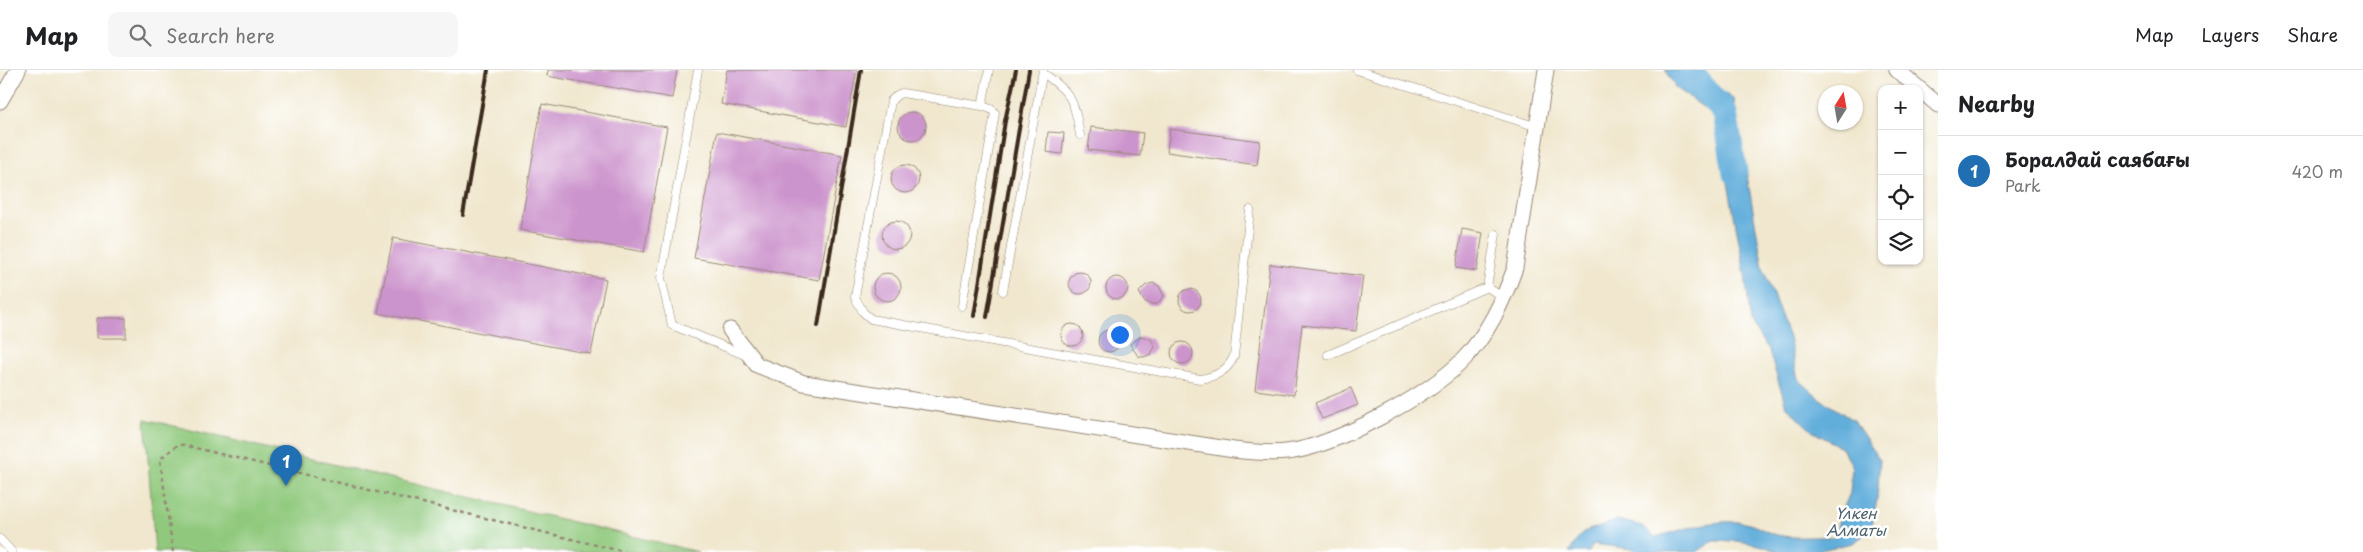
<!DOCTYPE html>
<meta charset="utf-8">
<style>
body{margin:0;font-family:"Playpen Sans",sans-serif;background:#f6f6f6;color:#202124}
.controls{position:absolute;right:15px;top:15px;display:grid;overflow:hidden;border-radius:10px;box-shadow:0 1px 4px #0004}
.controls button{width:45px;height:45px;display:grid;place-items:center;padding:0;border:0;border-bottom:1px solid #e0e0e0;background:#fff;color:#202124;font:25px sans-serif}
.compass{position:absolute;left:1818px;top:15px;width:45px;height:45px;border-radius:50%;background:#fff;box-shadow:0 1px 4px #0004;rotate:11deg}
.you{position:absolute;left:1119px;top:264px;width:18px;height:18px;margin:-12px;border:4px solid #fff;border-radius:50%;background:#1a73e8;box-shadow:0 0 0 8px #1a73e833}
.badge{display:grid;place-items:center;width:32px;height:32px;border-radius:50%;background:#1f6fb2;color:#fff;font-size:16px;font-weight:700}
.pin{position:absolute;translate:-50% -41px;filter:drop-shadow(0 1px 2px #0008)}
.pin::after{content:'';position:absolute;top:26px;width:18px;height:15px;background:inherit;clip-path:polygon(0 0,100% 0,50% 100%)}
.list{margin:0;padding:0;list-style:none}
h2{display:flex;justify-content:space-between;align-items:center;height:65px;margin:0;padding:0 20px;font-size:21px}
h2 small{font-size:16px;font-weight:400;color:#757577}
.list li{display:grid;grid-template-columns:32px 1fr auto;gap:15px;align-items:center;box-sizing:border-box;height:70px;padding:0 20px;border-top:1px solid #e0e0e0}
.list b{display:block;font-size:19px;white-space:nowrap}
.list p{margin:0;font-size:16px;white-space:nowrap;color:#757577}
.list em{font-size:16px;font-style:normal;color:#757577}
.icon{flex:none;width:28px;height:28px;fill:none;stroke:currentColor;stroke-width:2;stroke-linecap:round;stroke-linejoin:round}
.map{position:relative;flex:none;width:1938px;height:482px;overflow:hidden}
header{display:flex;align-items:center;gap:30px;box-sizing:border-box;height:70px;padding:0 25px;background:#fff;border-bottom:1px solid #e0e0e0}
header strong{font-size:24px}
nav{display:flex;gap:28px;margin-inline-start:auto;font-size:18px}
.search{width:350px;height:45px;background:#f6f6f6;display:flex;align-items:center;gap:12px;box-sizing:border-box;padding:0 18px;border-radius:10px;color:#757577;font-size:19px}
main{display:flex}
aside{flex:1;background:#fff}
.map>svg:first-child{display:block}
.green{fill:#90c97d;stroke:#667a4e}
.water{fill:#62aedb;stroke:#4e6c7c}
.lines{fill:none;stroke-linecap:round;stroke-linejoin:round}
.river{stroke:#62aedb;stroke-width:25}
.building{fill:#cc94cc}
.service-casing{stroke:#968876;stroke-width:9}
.minor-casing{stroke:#968876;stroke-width:17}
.path{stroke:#968876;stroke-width:2.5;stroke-dasharray:4 4;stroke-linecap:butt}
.service{stroke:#fff;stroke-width:8}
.minor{stroke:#fff;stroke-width:15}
.rail{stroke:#3b2a1e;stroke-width:4}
.labels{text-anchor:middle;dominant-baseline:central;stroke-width:5;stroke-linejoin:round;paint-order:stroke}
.water-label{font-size:15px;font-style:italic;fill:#4b5f6a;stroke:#fff}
</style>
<header>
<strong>Map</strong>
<div class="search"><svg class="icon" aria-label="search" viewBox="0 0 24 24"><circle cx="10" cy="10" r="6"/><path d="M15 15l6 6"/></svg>Search here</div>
<nav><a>Map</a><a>Layers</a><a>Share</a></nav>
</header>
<main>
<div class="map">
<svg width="1938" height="482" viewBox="0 0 1938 482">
<rect width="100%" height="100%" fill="#fff"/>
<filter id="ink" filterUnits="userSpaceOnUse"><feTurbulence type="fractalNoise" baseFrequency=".02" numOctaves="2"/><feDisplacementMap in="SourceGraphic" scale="10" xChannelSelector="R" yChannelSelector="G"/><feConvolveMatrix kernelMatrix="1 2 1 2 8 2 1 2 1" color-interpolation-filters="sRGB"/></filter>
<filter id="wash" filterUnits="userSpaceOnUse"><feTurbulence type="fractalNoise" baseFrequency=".0096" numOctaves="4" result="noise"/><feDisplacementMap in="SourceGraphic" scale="20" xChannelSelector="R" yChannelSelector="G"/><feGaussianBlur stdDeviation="1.12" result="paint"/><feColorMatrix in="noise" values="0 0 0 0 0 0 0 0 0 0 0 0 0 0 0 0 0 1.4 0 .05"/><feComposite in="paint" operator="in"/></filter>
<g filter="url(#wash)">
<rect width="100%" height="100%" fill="#f0e7ce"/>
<path class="green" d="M145 349 698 482H155Z"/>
<path class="water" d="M1665 0H1693L1734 30 1763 198 1789 268 1798 309 1822 330 1854 351 1880 390 1877 430 1871 460 1853 473 1812 482H1781L1759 475 1737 471H1713L1697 482H1638L1633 479 1593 474 1589 482H1569L1583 462 1618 450 1642 456 1655 467C1683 460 1708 450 1738 452 1755 453 1764 462 1777 465 1795 469 1817 466 1835 467L1839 448 1850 423 1852 395 1842 378 1812 361 1786 336 1769 281 1751 254 1745 204 1726 102 1730 67 1722 51 1675 17Z"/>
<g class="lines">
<path class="river" d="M1688 0 1725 43 1735 102"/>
</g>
<g id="blocks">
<path class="building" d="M548 0H677L672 28 547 6Z
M727 0H857L846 57 721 34Z
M542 34 667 57 644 182 520 160Z
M898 56a14 14 0 1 1 28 0a14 14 0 1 1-28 0Z
M1091 57 1143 63 1140 86 1088 80Z
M1170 59 1260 71 1257 95 1167 82Z
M717 62 842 85 819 210 694 188Z
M1048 62 1064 63 1062 84 1046 82Z
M891 109a14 14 0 1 1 28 0a14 14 0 1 1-28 0Z
M882 165a14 14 0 1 1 28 0a14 14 0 1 1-28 0Z
M1462 159 1483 163 1477 201 1456 198Z
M393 168 606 209 591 284 378 243Z
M1270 194 1363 206 1356 261 1302 255 1294 325 1255 320Z
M1069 213a11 11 0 1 1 22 0a11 11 0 1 1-22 0Z
M873 217a14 14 0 1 1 28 0a14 14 0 1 1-28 0Z
M1106 218a11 11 0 1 1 22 0a11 11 0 1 1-22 0Z
M1153 213 1159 216 1164 226 1157 234H1150L1144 231 1139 222 1146 215Z
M1179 230a11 11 0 1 1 22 0a11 11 0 1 1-22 0Z
M97 248H126V268H97Z
M1061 265a11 11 0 1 1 22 0a11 11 0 1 1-22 0Z
M1098 271a11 11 0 1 1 22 0a11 11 0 1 1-22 0Z
M1141 266 1151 269 1155 277 1151 284 1144 287 1138 286 1130 274Z
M1171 283a11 11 0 1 1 22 0a11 11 0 1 1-22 0Z
M1351 318 1358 335 1322 349 1315 333Z"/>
</g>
</g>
<g filter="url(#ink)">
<use href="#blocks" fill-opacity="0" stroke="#968876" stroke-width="1"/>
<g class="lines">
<defs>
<path id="service" d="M698 0 661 208 672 255 747 286
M989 0 982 36 902 23 897 25 891 31 855 227 863 242 871 249 1200 309C1215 307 1228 301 1234 286L1250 140
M1357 0 1538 57
M1043 3C1073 24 1074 31 1080 65
M1496 164 1487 217 1504 228
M1003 221 1043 0
M962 236 995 43 991 39 982 36
M1328 285 1487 217
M0 469 12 482"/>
<path id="minor" d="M1897 0 1938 35
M0 31 18 0
M730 260 757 295 804 313 1234 380C1252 382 1270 384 1287 382 1334 377 1431 324 1463 290 1488 264 1503 231 1515 198L1546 0"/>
</defs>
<use href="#service" class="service-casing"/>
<use href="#minor" class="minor-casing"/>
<path class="path" d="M173 482 160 389 179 374 625 482"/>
<use href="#service" class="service"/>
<use href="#minor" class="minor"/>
<path class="rail" d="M463 145 488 0
M974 246 1005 51 1016 0
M987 247 1029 0
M818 256 861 0"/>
</g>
</g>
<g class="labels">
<g class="water-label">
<text x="1856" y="442">Үлкен<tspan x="1856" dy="17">Алматы</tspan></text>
</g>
</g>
</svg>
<div class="controls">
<button>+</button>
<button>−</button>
<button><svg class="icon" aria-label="locate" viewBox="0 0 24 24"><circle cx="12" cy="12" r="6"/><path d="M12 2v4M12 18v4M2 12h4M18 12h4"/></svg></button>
<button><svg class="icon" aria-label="layers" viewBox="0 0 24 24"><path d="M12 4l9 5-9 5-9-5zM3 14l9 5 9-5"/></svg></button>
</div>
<svg class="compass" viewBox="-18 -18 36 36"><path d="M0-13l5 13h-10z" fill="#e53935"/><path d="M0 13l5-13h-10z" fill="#757577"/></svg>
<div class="you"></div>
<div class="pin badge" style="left:286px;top:416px">1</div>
</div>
<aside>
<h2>Nearby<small></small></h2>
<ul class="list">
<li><span class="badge">1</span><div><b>Боралдай саябағы</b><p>Park</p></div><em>420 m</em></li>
</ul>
</aside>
</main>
